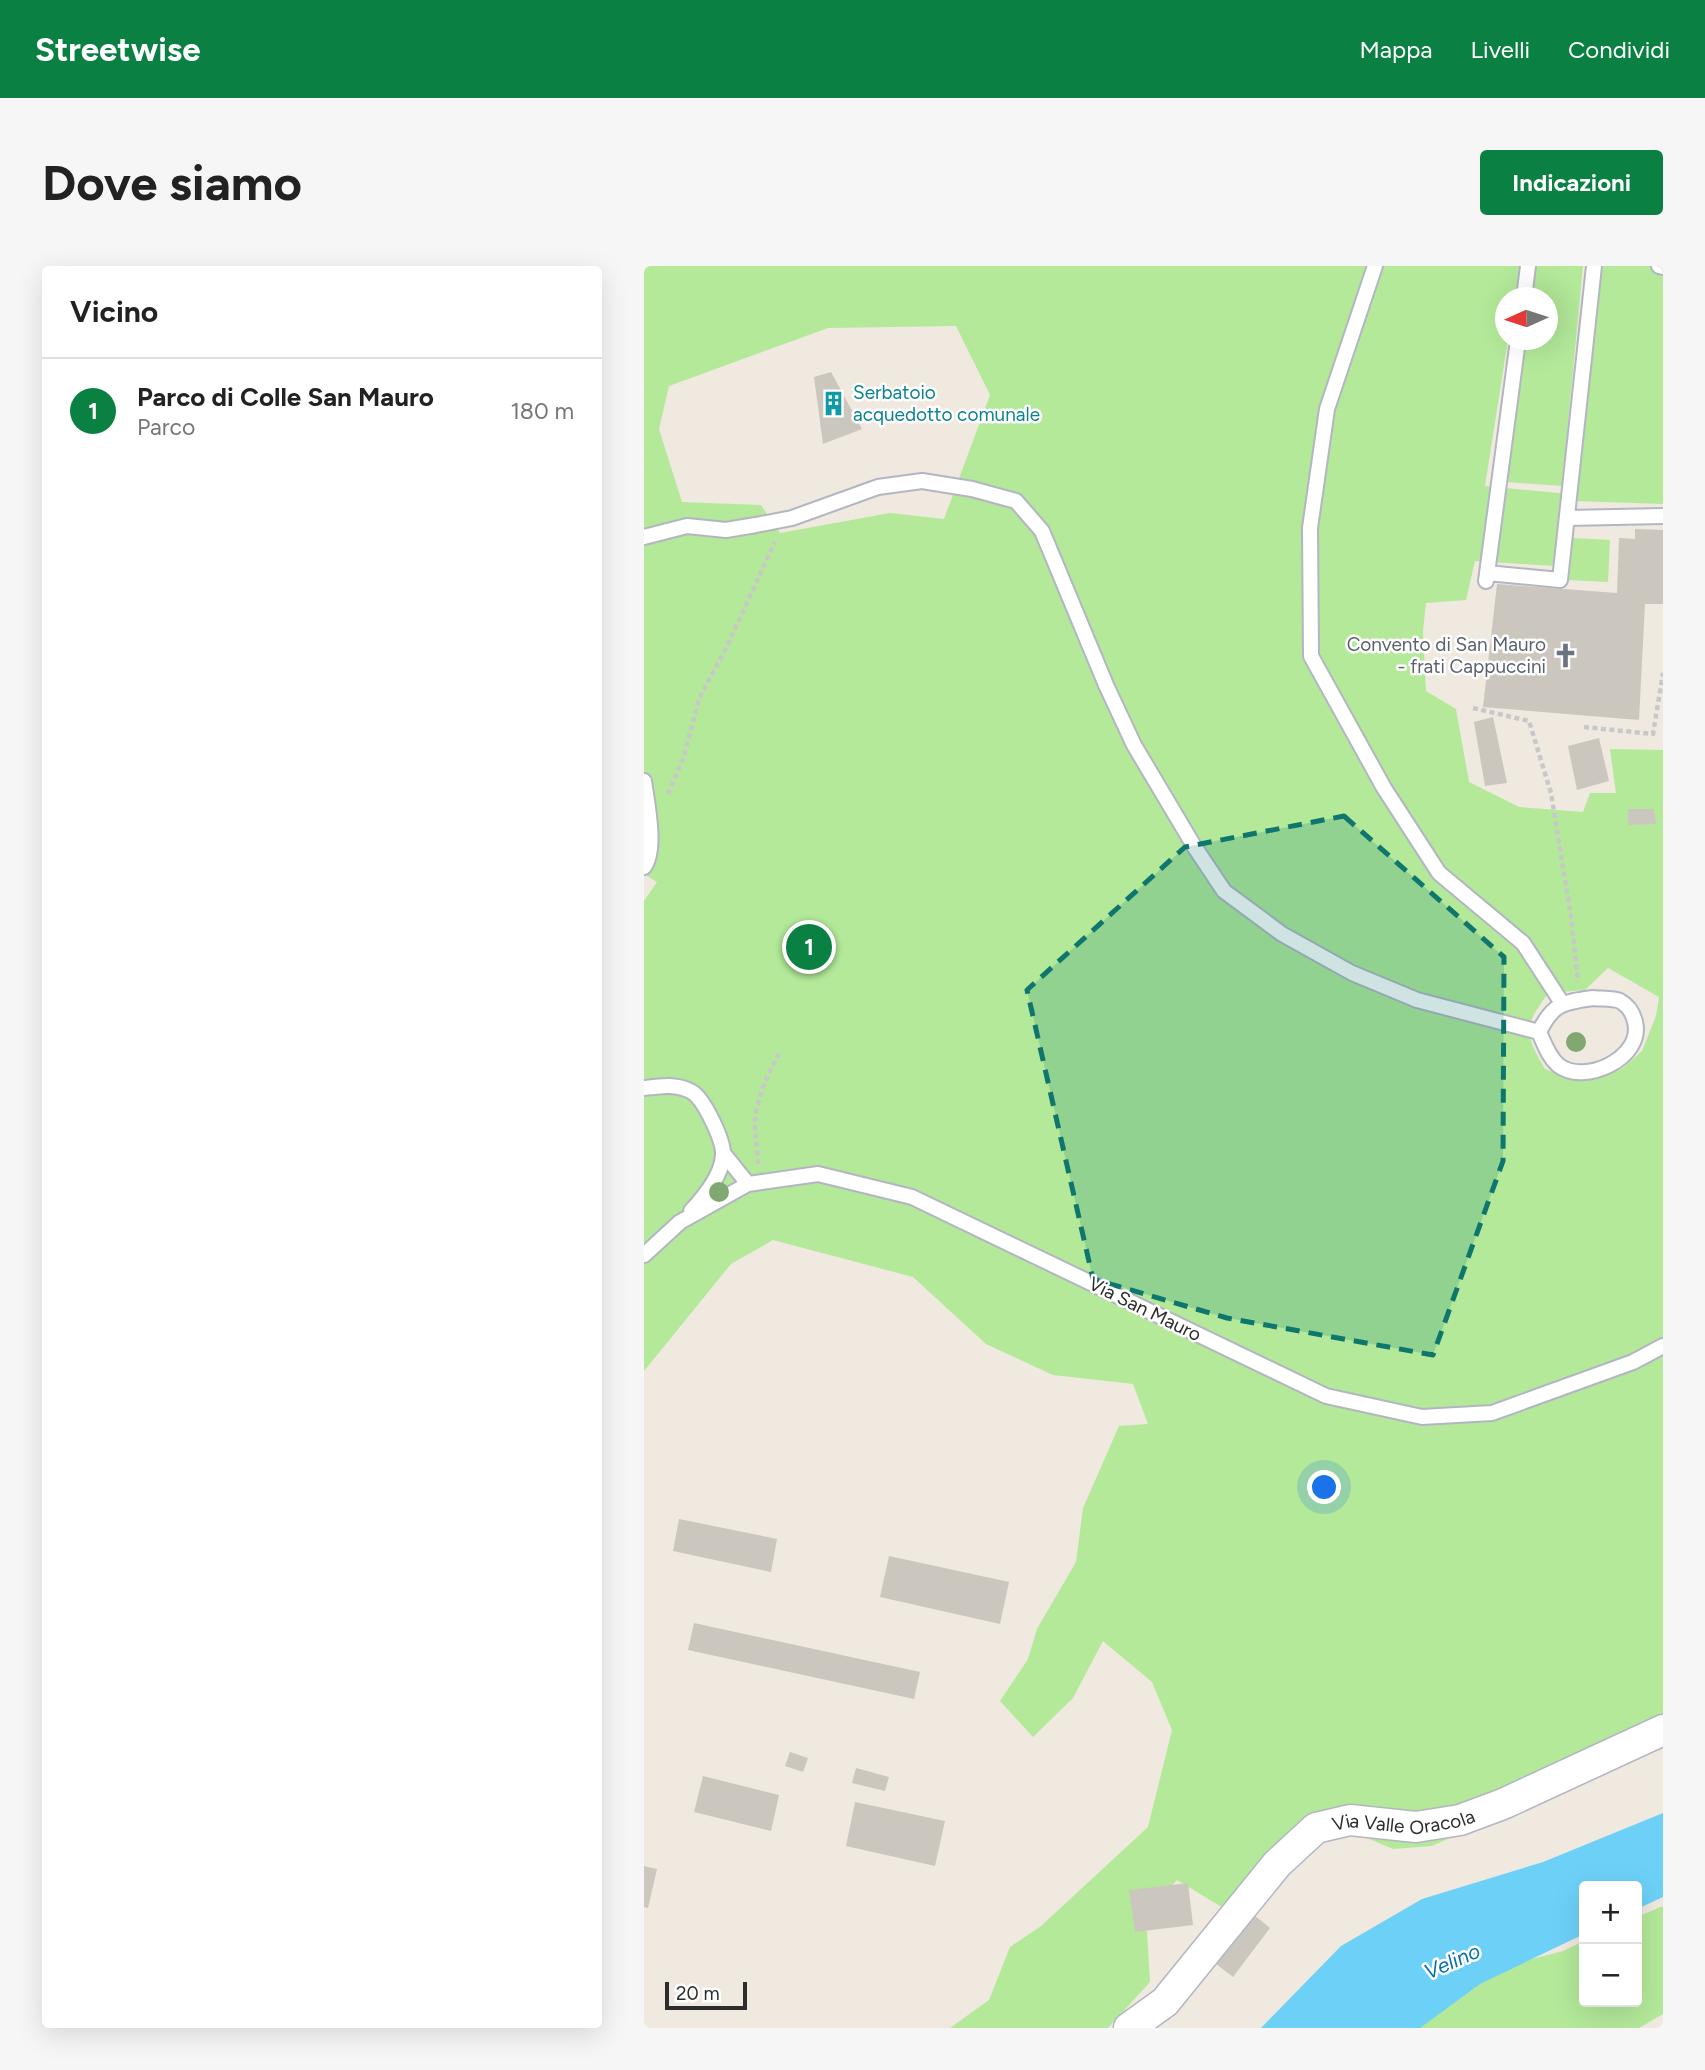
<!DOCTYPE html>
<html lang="it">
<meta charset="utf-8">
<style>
body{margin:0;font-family:Figtree,sans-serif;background:#f6f6f6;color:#222}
.controls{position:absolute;right:21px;bottom:21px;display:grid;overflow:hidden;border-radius:7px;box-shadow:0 7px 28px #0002}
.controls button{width:63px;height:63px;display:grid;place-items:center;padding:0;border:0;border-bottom:2px solid #e0e0e0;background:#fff;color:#222;font:35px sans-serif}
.compass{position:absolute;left:851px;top:21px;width:63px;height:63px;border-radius:50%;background:#fff;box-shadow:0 7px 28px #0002;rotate:267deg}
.scale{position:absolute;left:21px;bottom:18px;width:82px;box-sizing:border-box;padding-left:7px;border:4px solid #2d2d2d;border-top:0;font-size:19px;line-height:24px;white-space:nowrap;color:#2d2d2d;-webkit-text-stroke:5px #fff;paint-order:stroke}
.you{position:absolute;left:681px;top:1222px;width:24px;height:24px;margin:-18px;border:5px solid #fff;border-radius:50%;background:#1a73e8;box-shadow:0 0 0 10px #1a73e833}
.badge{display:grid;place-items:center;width:46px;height:46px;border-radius:50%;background:#0b8043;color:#fff;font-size:23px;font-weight:700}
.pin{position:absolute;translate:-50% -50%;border:4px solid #fff;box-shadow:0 2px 7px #0006}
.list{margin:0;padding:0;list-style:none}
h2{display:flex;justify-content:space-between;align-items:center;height:91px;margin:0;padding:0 28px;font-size:30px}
h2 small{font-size:23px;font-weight:400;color:#767676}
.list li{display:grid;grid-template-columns:46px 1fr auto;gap:21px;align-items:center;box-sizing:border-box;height:105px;padding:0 28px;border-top:2px solid #e0e0e0}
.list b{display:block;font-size:26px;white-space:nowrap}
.list p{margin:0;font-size:23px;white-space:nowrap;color:#767676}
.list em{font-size:23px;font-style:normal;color:#767676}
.map{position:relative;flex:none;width:1019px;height:1762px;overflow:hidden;border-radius:7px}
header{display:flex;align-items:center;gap:42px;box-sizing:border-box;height:98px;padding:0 35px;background:#0b8043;color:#fff}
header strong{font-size:33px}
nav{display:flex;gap:38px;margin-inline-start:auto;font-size:24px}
.intro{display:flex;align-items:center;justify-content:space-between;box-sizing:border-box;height:168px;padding:0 42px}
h1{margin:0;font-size:49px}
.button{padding:18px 32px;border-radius:7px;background:#0b8043;color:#fff;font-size:24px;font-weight:700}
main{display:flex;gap:42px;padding:0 42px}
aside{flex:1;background:#fff;border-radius:7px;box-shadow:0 7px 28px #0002}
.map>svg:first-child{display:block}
.green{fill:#b3e999;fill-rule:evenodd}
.water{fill:#6dd1f7}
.building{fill:#cbc7be}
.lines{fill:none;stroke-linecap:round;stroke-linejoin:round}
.lane-casing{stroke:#b3b6c2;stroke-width:18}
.street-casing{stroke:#b3b6c2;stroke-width:33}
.path{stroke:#c8c8c8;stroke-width:4.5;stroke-dasharray:5 3.5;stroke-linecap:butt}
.lane{stroke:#fff;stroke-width:14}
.street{stroke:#fff;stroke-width:30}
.tree{fill:#82a871}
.marked{fill:#0f766e;fill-opacity:0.2;stroke:#0f766e;stroke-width:5;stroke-dasharray:14 9;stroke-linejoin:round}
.labels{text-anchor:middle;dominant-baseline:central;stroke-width:5;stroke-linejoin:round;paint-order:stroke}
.culture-label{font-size:19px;fill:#0d838f;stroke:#fff;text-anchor:start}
.worship-label{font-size:19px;fill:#5b616d;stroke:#fff;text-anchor:end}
.street-label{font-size:19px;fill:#2d2d2d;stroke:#fff}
.water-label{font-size:21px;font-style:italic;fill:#046fab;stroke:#fff}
</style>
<header>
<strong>Streetwise</strong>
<nav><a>Mappa</a><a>Livelli</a><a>Condividi</a></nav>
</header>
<div class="intro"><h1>Dove siamo</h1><a class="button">Indicazioni</a></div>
<main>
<aside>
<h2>Vicino<small></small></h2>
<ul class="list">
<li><span class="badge">1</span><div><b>Parco di Colle San Mauro</b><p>Parco</p></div><em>180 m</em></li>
</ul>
</aside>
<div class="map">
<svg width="1019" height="1762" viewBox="0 0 1019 1762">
<rect width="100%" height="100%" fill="#efe9e0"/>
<path class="green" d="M0 0H876L871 31 862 32V74H864L841 220 925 228 911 300 831 295 822 334 782 337 779 365 782 425 812 443 825 516 875 541 939 546 946 527H972L966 483 1019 484V1476L788 1580 749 1583 697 1561 586 1646 533 1614 502 1650 506 1716 464 1762H306L345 1734 366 1681 397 1660 504 1561 528 1464 508 1416 459 1375 429 1432 389 1471 356 1435 384 1393 393 1363 432 1296 439 1242 475 1160 504 1158 489 1118 409 1109 342 1078 269 1011 129 974 87 998 0 1105V635L13 616 0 608ZM312 60 346 129 300 253 246 247 136 267 117 239 38 236 15 163 25 120 184 62ZM964 702 1015 731 1012 750 998 785 979 802 942 814 925 812 901 803C880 765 879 763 904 727L941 724Z
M877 0H939L918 220 862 216 872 74H904V32L875 31Z
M951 0H1019V238L931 235Z
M929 272 966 274 964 316 925 314Z
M1019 1640V1748L995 1762H707L876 1696 919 1685 940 1675V1736H993V1651Z"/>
<path class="water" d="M1019 1547V1631L993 1643V1620H940V1668L836 1718 776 1762H617L697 1680 778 1633 899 1596Z"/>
<path class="building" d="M187 106 218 163 179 178 170 111Z
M991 263 1019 264V338H1001L995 454 839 441 853 318 973 327 975 272 991 273Z
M849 451 863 517 841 520 830 456Z
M955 472 965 515 933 524 924 480Z
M984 543H1010L1012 558 984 559Z
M35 1253 133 1273 127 1306 29 1285Z
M245 1290 365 1316 356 1358 236 1331Z
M50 1357 276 1406 270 1433 44 1384Z
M146 1486 164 1492 159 1506 141 1500Z
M212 1502 245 1511 241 1525 208 1517Z
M59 1510 135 1529 127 1565 50 1546Z
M211 1536 301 1555 291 1600 202 1580Z
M0 1600 13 1603 4 1642 0 1641Z
M544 1617 549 1659 491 1666 485 1624Z
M605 1645 626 1662 589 1711 567 1694Z"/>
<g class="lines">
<defs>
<path id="lane" d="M731 0 683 143 666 262 667 390 740 522 795 607 879 677 918 737
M1015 0 1019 1
M880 32 884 0
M923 252 1019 250
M0 271 43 260 82 264 112 259 148 252 234 221 278 215 328 223 372 235 398 265 462 419 490 479 550 580 580 625 638 668 708 707 773 734 895 766
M843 307 916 314 950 0
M842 315 874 74
M0 515C3 536 13 584 0 601
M949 732C957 733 969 732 976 735 985 740 989 747 991 756 1000 792 940 820 914 799 904 790 900 777 895 766 909 737 920 736 949 732Z
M0 822C16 820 33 817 48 826 60 833 80 875 79 889 78 910 60 931 47 945
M80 888 104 918
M0 989 36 956 104 918 174 908 268 931 682 1130 778 1151 848 1147 989 1096 1019 1080"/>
<g id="street">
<path id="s1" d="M485 1762 521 1736 633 1598 672 1562 706 1554 772 1561 816 1554 859 1538 1019 1464"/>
</g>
</defs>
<use href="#lane" class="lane-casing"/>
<use href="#street" class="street-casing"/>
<path class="path" d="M829 442 885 455 907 527 927 651 934 716
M940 461 1009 468 1019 407
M24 528 40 490 55 433 82 382 131 276
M114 898C114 884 110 864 111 852 114 830 124 807 135 788"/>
<use href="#lane" class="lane"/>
<use href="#street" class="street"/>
</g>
<g class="tree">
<circle cx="932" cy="776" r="10"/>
<circle cx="75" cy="926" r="10"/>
</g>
<path class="marked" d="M700 550 860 691 859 895 789 1089 583 1052 449 1013 383 724 541 581Z"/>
<defs>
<symbol id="building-bare" viewBox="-9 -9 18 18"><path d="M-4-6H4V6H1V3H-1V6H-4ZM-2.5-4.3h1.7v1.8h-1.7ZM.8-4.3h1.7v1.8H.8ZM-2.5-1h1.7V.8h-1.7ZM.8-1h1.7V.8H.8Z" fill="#0f9aa8" stroke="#fff" stroke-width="2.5" paint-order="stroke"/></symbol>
<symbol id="church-bare" viewBox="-9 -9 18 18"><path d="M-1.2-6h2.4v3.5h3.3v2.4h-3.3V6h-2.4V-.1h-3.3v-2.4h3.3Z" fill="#6b7280" stroke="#fff" stroke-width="2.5" paint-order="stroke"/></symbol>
</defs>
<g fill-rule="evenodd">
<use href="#building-bare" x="172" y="120" width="35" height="35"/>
<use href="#church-bare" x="904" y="372" width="35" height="35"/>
</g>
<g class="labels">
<g class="culture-label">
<text x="209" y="126">Serbatoio<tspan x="209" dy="22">acquedotto comunale</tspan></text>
</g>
<g class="worship-label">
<text x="902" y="378">Convento di San Mauro<tspan x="902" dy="22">- frati Cappuccini</tspan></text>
</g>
<g class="street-label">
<text transform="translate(501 1043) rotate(26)">Via San Mauro</text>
<text stroke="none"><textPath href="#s1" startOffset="364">Via Valle Oracola</textPath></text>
</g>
<g class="water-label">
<text transform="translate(808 1695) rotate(-24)">Velino</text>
</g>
</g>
</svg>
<div class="controls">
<button>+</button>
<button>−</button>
</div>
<svg class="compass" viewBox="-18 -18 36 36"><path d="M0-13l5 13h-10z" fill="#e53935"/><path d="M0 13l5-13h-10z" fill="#767676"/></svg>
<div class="scale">20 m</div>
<div class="you"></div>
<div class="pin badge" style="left:165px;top:681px">1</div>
</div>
</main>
